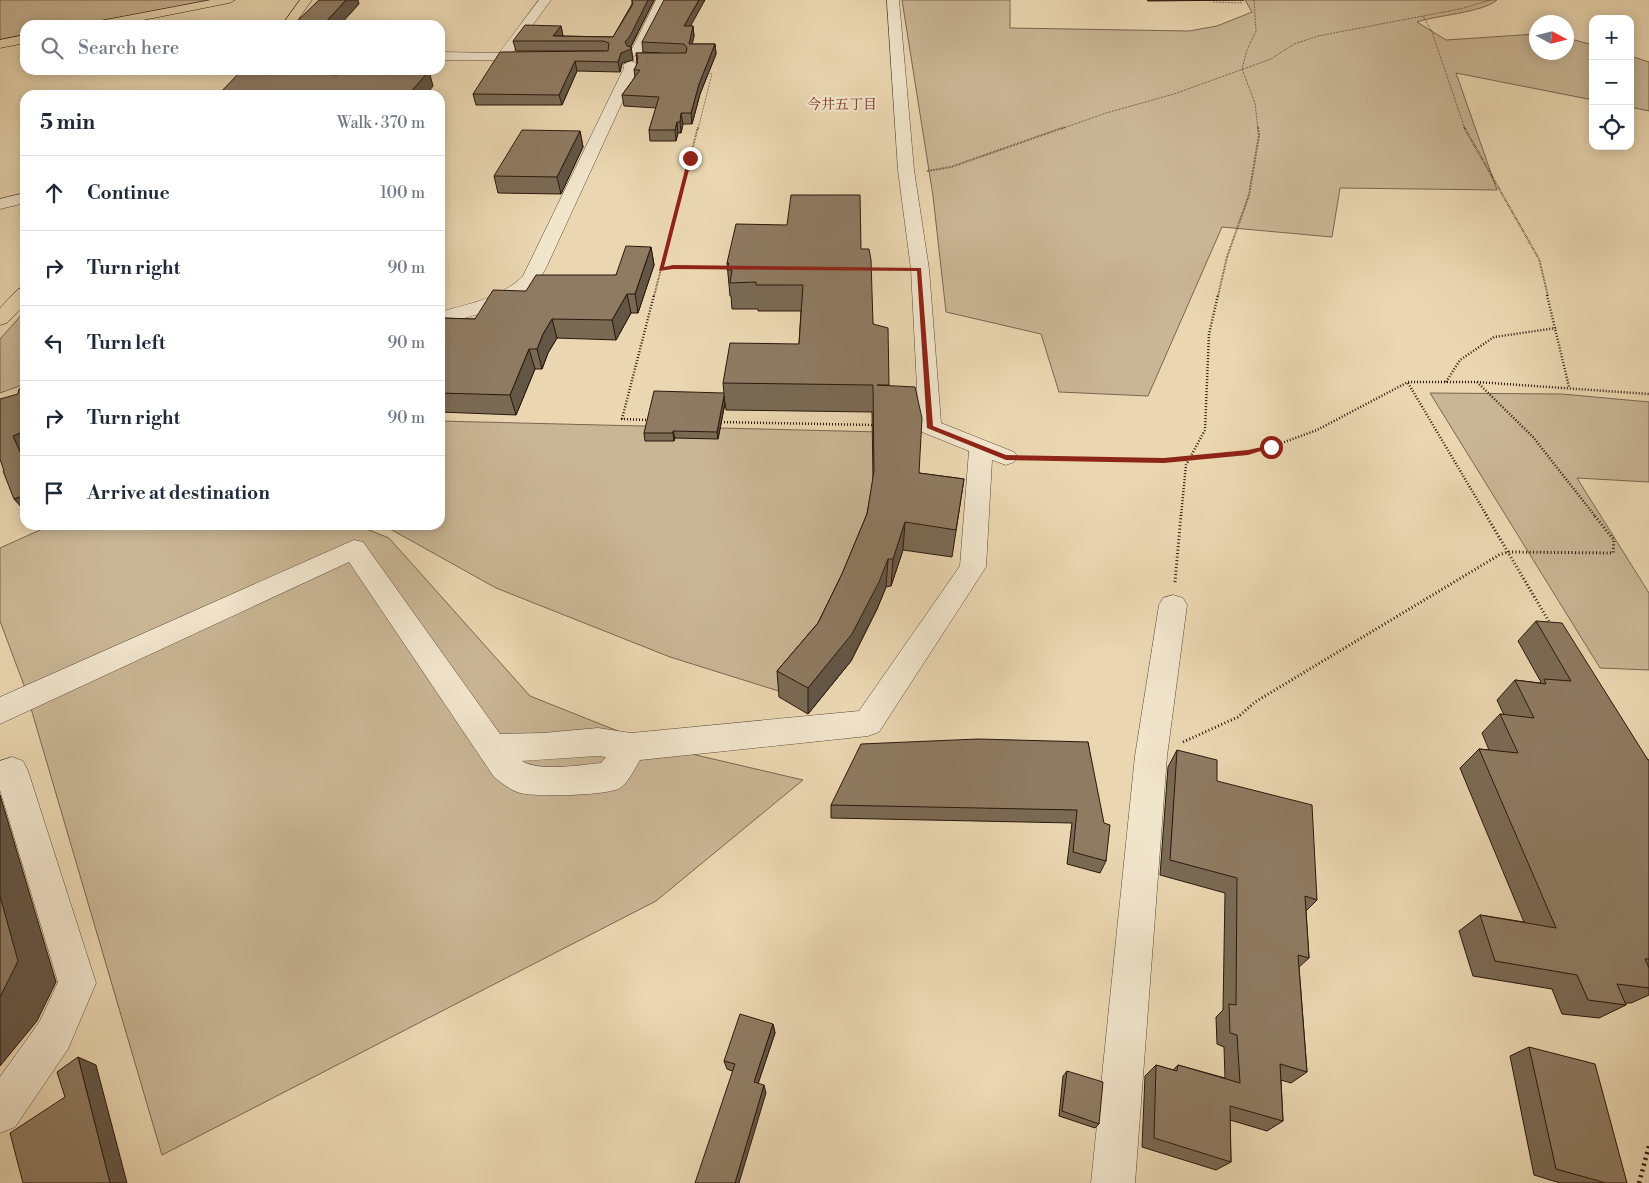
<!DOCTYPE html>
<meta charset="utf-8">
<style>
body{margin:0;font-family:"Libre Bodoni","Noto Serif JP",serif;background:#f2f2f3;color:#1f2937}
.controls{position:absolute;right:15px;top:15px;display:grid;overflow:hidden;border-radius:10px;box-shadow:0 2px 12px #0003}
.controls button{width:45px;height:45px;display:grid;place-items:center;padding:0;border:0;border-bottom:1px solid #e0e1e3;background:#fff;color:#1f2937;font:25px sans-serif}
.compass{position:absolute;left:1529px;top:15px;width:45px;height:45px;border-radius:50%;background:#fff;box-shadow:0 2px 12px #0003;rotate:97deg}
.stop{position:absolute;width:15px;height:15px;margin:-11px;border:4px solid #8f2418;border-radius:50%;background:#fff}
.stop.end{background:#8f2418;border-color:#fff;box-shadow:0 1px 5px #0008}
.list{margin:0;padding:0;list-style:none}
h2{display:flex;justify-content:space-between;align-items:center;height:65px;margin:0;padding:0 20px;font-size:21px}
h2 small{font-size:16px;font-weight:400;color:#747a83}
.list li{display:grid;grid-template-columns:32px 1fr auto;gap:15px;align-items:center;box-sizing:border-box;height:75px;padding:0 20px;border-top:1px solid #e0e1e3}
.list b{display:block;font-size:19px;white-space:nowrap}
.list em{font-size:16px;font-style:normal;color:#747a83}
.icon{flex:none;width:28px;height:28px;fill:none;stroke:currentColor;stroke-width:2;stroke-linecap:round;stroke-linejoin:round}
.map{position:relative;flex:none;width:1649px;height:1183px;overflow:hidden}
.search{position:absolute;background:#fff;box-shadow:0 2px 12px #0003;left:20px;top:20px;width:425px;height:55px;display:flex;align-items:center;gap:12px;box-sizing:border-box;padding:0 18px;border-radius:15px;color:#747a83;font-size:19px}
.panel{position:absolute;background:#fff;box-shadow:0 2px 12px #0003;left:20px;top:90px;width:425px;height:440px;border-radius:15px}
.map>svg:first-child{display:block}
.green{fill:#c9b695;stroke:#7a6650}
.lines{fill:none;stroke-linecap:round;stroke-linejoin:round}
.minor-casing{stroke:#5a4735;stroke-width:1}
.major-casing{stroke:#2a170c;stroke-width:1}
.path-far4{stroke:#2a170c;stroke-width:1;stroke-dasharray:0.5 1;stroke-linecap:butt}
.path-far3{stroke:#2a170c;stroke-width:2;stroke-dasharray:0.5 1;stroke-linecap:butt}
.path-far2{stroke:#2a170c;stroke-width:2.5;stroke-dasharray:1 2;stroke-linecap:butt}
.path-far1{stroke:#2a170c;stroke-width:3;stroke-dasharray:1 2.5;stroke-linecap:butt}
.path{stroke:#2a170c;stroke-width:4.5;stroke-dasharray:2 4;stroke-linecap:butt}
.minor{fill:#f1e5cc;fill-rule:evenodd}
.major{fill:#ead7b1;fill-rule:evenodd}
.wall{fill:#7a6a54;stroke:#2a170c}
.shaded-wall{fill:#635645;stroke:#2a170c}
.building{fill:#8e7b62;stroke:#2a170c}
.route{fill:#8f2418}
.labels{text-anchor:middle;dominant-baseline:central;stroke-width:4.5;stroke-linejoin:round;paint-order:stroke}
.far-neighbourhood-label{font-size:14px;fill:#7a1f14;stroke:#f1e5cc}
</style>
<div class="map">
<svg width="1649" height="1183" viewBox="0 0 1649 1183">
<rect width="100%" height="100%" fill="#ead7b1"/>
<filter id="stains"><feTurbulence type="fractalNoise" baseFrequency=".004" numOctaves="4"/><feColorMatrix values="0 0 0 0 .2 0 0 0 0 .09 0 0 0 0 .02 0 0 0 .5 -.17"/></filter>
<radialGradient id="worn" r=".72"><stop offset=".6" stop-color="#630" stop-opacity="0"/><stop offset="1" stop-color="#630" stop-opacity=".3"/></radialGradient>
<path class="green" d="M0 0H209L81 25H25V36L0 41Z
M902 0H1010V28L1189 31 1217 26 1252 12 1245 0H1497C1481 13 1437 15 1417 22L1446 40 1536 34V52H1566L1567 38 1593 45V100L1456 73 1497 190 1340 188 1332 237 1222 227 1148 396 1059 392 1041 334 946 312 933 196Z
M1630 56 1649 62V111L1630 107Z
M25 311V384L0 393V339Z
M1430 393 1562 394 1649 402V482L1577 478 1649 593V670L1600 668Z
M440 421 881 432 865 549 785 693 670 657 496 588 383 525H440Z
M51 525H356L389 538 530 696 653 745 803 780 656 901 162 1155 25 688 0 621V548Z"/>
<g class="lines">
<defs>
<path id="minor" d="M539 0H551L512 53 538 54 539 57 538 60H440V52L499 53Z
M656 0H668L642 52 634 56 630 55 628 52 633 47Z
M887 0H899L914 170 929 269 941 423 1014 452 1018 457 1014 462 1006 465 992 460 986 567 879 732 868 736 640 760C635 768 628 783 620 788 606 796 536 797 520 793 510 790 502 783 494 777L349 562 0 724V697L354 540 363 542 500 734 543 733 598 728 631 733 859 711 960 566 969 451 922 432 919 427 911 269 898 170ZM598 756 606 757 601 763C581 765 539 772 522 761Z
M630 61 635 62 638 68 546 268C526 306 479 314 440 324V312C469 304 501 298 523 276L624 68 623 65Z
M319 70H333L344 85 342 88H332Z
M25 193V203L0 209V199Z
M1173 595 1183 598 1187 605 1167 756 1135 1183H1091L1135 756 1159 605 1163 598Z
M12 757 23 761 28 771 96 983 68 1049 15 1127 0 1133V1077L40 1021 58 982 0 790V761Z"/>
<path id="major" d="M211 0H235L229 3 118 25H94L100 21Z
M300 0H312L294 25H282Z
M25 35V43L0 48V40Z
M25 287V304L7 323 0 325V308L18 289Z"/>
</defs>
<use href="#minor" class="minor-casing"/>
<use href="#major" class="major-casing"/>
<path class="path-far4" d="M1254 0 1256 31 1247 50 1242 69 1255 103 1258 129
M1213 2 1242 3 1240 0
M1423 16 1432 32 1465 129
M698 129 712 74 705 72
M1061 129 1106 113 1174 94 1271 59 1294 44 1318 36 1460 9 1491 0"/>
<path class="path-far3" d="M1464 127 1539 259 1548 296
M927 171 951 167 1065 127
M661 269 698 127
M868 269H897
M654 296 661 269 673 267 732 268
M1218 296 1227 257 1249 195 1259 135 1258 127"/>
<path class="path-far2" d="M1547 295 1569 387
M1446 382 1460 360 1494 337 1556 328
M1477 382 1533 437 1595 516
M1408 383 1487 516
M649 420 622 419 654 295
M718 422 874 425
M1031 458 1164 461 1248 452 1271 447 1317 430 1408 382H1477L1649 394
M1181 516 1186 465 1205 430 1209 334 1218 295"/>
<path class="path-far1" d="M1486 515 1551 625
M1175 582 1181 515
M1183 742 1238 717 1255 702 1499 555 1508 552 1613 553 1614 540 1594 515"/>
<path class="path" d="M1639 1183 1649 1146"/>
<use href="#minor" class="minor"/>
<use href="#major" class="major"/>
</g>
<path class="wall" d="M632 0H654L631 47 633 60 622 63 620 72 577 71 562 105H476L473 94 605 51H516L513 41 561 26 563 36 613 37 632 4Z
M1147 0H1244L1148 1Z
M690 26H693L694 36 692 44H715L716 54 700 94 692 124H683L681 133H678L676 141H650L649 130 656 108 624 106 622 95 635 77 634 70 637 64 636 53H660L643 52 642 42Z
M580 131 583 147 561 194 498 193 494 176Z
M651 247 654 265 638 313H631L616 340 557 338 548 353 542 369H535L516 415 440 412V318L475 319 526 291 616 275Z
M861 249 873 324 889 386 919 473 964 479 952 557 903 550 891 586 886 587 877 609 851 661 808 714 779 697 777 671 818 623 842 574 867 514 873 480 872 412 726 410 725 403 718 439 675 438 674 441H645L644 433 724 393 723 383 799 344 801 311H758V309H732L731 296H730L727 263Z
M1536 621 1648 760H1649V995L1631 1003H1626V1005L1599 1018 1562 1014 1552 989 1473 976 1459 931 1480 915 1524 922 1460 768 1479 749 1489 750 1482 733 1500 714 1504 715 1497 700 1515 680 1540 683 1541 682 1518 641Z
M1088 742 1106 861 1100 873 1067 864 1072 823 831 818V805Z
M1177 750 1217 781 1317 900 1306 911 1309 958 1299 967 1307 1072 1291 1083 1281 1080 1283 1121 1267 1131 1230 1120 1231 1162 1216 1170 1142 1147 1145 1076 1156 1065 1173 1070 1178 1065 1225 1078 1224 1047 1217 1044 1216 1017 1223 1010 1225 893 1160 875 1168 767Z
M773 1024 775 1033 758 1083 766 1093 732 1071 727 1069 724 1061Z
M1529 1047 1627 1183H1560L1534 1175 1510 1056Z
M1067 1071 1099 1124 1095 1128 1059 1116 1063 1076Z"/>
<path class="shaded-wall" d="M346 0H358L359 4 340 25H323Z
M648 0H654L631 46 627 51 631 47 633 60 622 63 620 72 618 62 625 42Z
M699 0H705L685 36 684 26Z
M561 26 563 36H553Z
M693 26 694 36 690 54 689 44Z
M715 44 716 54 700 94 692 124 691 113 699 84Z
M575 61 577 71 562 105 559 95Z
M429 71 433 86 426 95H408Z
M681 113 683 124 681 133 680 122Z
M677 122 678 133 676 141 675 130Z
M580 131 583 147 561 194 557 177Z
M651 247 654 265 638 313 635 294Z
M627 294 631 313 616 340 612 320Z
M552 319 557 338 548 353 542 369 537 349 543 334Z
M529 349 535 369 516 415 510 395Z
M724 396 725 403 718 439 717 432Z
M25 431V444L21 446 25 454V463L13 436Z
M673 431 675 438 674 441 673 433Z
M25 495V508L23 509 14 499Z
M905 522 903 550 891 586 893 559Z
M888 559 886 587 877 609 851 661 808 714V688Z
M0 795 56 982 37 1021 0 1066Z
M773 1024 775 1033 756 1090 754 1082Z
M78 1057 96 1065 127 1183H110Z
M764 1085 766 1093 739 1183H735Z"/>
<path class="building" d="M319 0H346L323 25H293Z
M632 0H648L630 36 625 42 627 46 631 47V49L621 53 618 62 575 61 559 95 473 94 500 52 608 51 609 43 603 41H513L525 25 561 26 553 36 613 37 633 4Z
M664 0H699L684 26H693L689 44H715L699 84 691 113H681L680 122H677L675 130H649L659 97 622 95 640 70H634L638 62H637L638 57 636 53H686L687 48 684 44 642 42Z
M242 70H322L325 74 337 75 340 70H349L348 71H429L408 95H218Z
M522 130 580 131 557 177 494 176Z
M791 195H860L861 249H869L871 260 873 324 888 328 889 385H877L915 387 922 418 919 473 964 479 956 530 905 522 893 559H888L879 582 852 634 808 688 777 671 818 623 842 574 867 514 874 471 873 385 723 383 730 343 799 344 803 285H756V282L730 283 732 270H727L729 263H727L736 224 787 225Z
M626 246 651 247 635 294H627L612 320 552 319 543 334 537 349H529L510 395 440 393V318L475 319 493 290 526 291 536 275H616Z
M25 387V431L13 436 25 463V495L14 499 3 471H4L0 459V399L18 394 19 389Z
M654 391 724 393V396L717 432 673 431V433H644Z
M1536 621 1562 623 1648 760H1649V959H1645L1649 968V988L1617 984 1626 1005 1588 1000 1577 975 1495 961 1480 915 1556 928 1479 749 1518 753 1500 714 1534 718 1515 680 1546 684 1544 679 1571 681Z
M978 739 1088 742 1104 823 1110 825 1106 861 1073 852 1077 810 831 805 861 744Z
M1177 750 1217 760V781L1312 805 1317 900 1305 896 1309 958 1298 955 1307 1072 1280 1064 1283 1121 1230 1106 1231 1162 1154 1138 1156 1065 1177 1071 1178 1065 1240 1083 1237 1035 1230 1033 1229 1004 1236 1005 1237 878 1170 860Z
M0 896 18 961 0 997Z
M740 1014 773 1024 754 1082 764 1085 735 1183H695L735 1064 724 1061Z
M1529 1047 1595 1064 1627 1183H1606L1556 1169Z
M78 1057 110 1183H23L10 1133 65 1097 57 1072Z
M1067 1071 1103 1082 1099 1124 1062 1111Z"/>
<path class="route" d="M688 158H692L664 267 673 265 921 268 933 426 1006 455 1164 458 1248 450 1271 445 1274 447 1248 455 1164 463 1006 460 927 428 917 271 673 269 659 271Z"/>
<g class="labels">
<g class="far-neighbourhood-label">
<text x="842" y="105">今井五丁目</text>
</g>
</g>
<rect width="100%" height="100%" filter="url(#stains)"/>
<rect width="100%" height="100%" fill="url(#worn)"/>
</svg>
<div class="controls">
<button>+</button>
<button>−</button>
<button><svg class="icon" aria-label="locate" viewBox="0 0 24 24"><circle cx="12" cy="12" r="6"/><path d="M12 2v4M12 18v4M2 12h4M18 12h4"/></svg></button>
</div>
<svg class="compass" viewBox="-18 -18 36 36"><path d="M0-13l5 13h-10z" fill="#e53935"/><path d="M0 13l5-13h-10z" fill="#747a83"/></svg>
<div class="stop" style="left:1271px;top:447px"></div>
<div class="stop end" style="left:690px;top:158px"></div>
<div class="search"><svg class="icon" aria-label="search" viewBox="0 0 24 24"><circle cx="10" cy="10" r="6"/><path d="M15 15l6 6"/></svg>Search here</div>
<section class="panel">
<h2>5 min<small>Walk · 370 m</small></h2>
<ul class="list">
<li><svg class="icon" aria-label="ahead" viewBox="0 0 24 24"><path d="M12 20V5M6 11l6-6 6 6"/></svg><div><b>Continue</b></div><em>100 m</em></li>
<li><svg class="icon" aria-label="right" viewBox="0 0 24 24"><path d="M7 20v-9h11M14 6l5 5-5 5"/></svg><div><b>Turn right</b></div><em>90 m</em></li>
<li><svg class="icon" aria-label="left" viewBox="0 0 24 24"><path d="M17 20v-9H6M10 6l-5 5 5 5"/></svg><div><b>Turn left</b></div><em>90 m</em></li>
<li><svg class="icon" aria-label="right" viewBox="0 0 24 24"><path d="M7 20v-9h11M14 6l5 5-5 5"/></svg><div><b>Turn right</b></div><em>90 m</em></li>
<li><svg class="icon" aria-label="arrive" viewBox="0 0 24 24"><path d="M6 21V4h12l-3 4 3 4H6"/></svg><div><b>Arrive at destination</b></div></li>
</ul>
</section>
</div>
